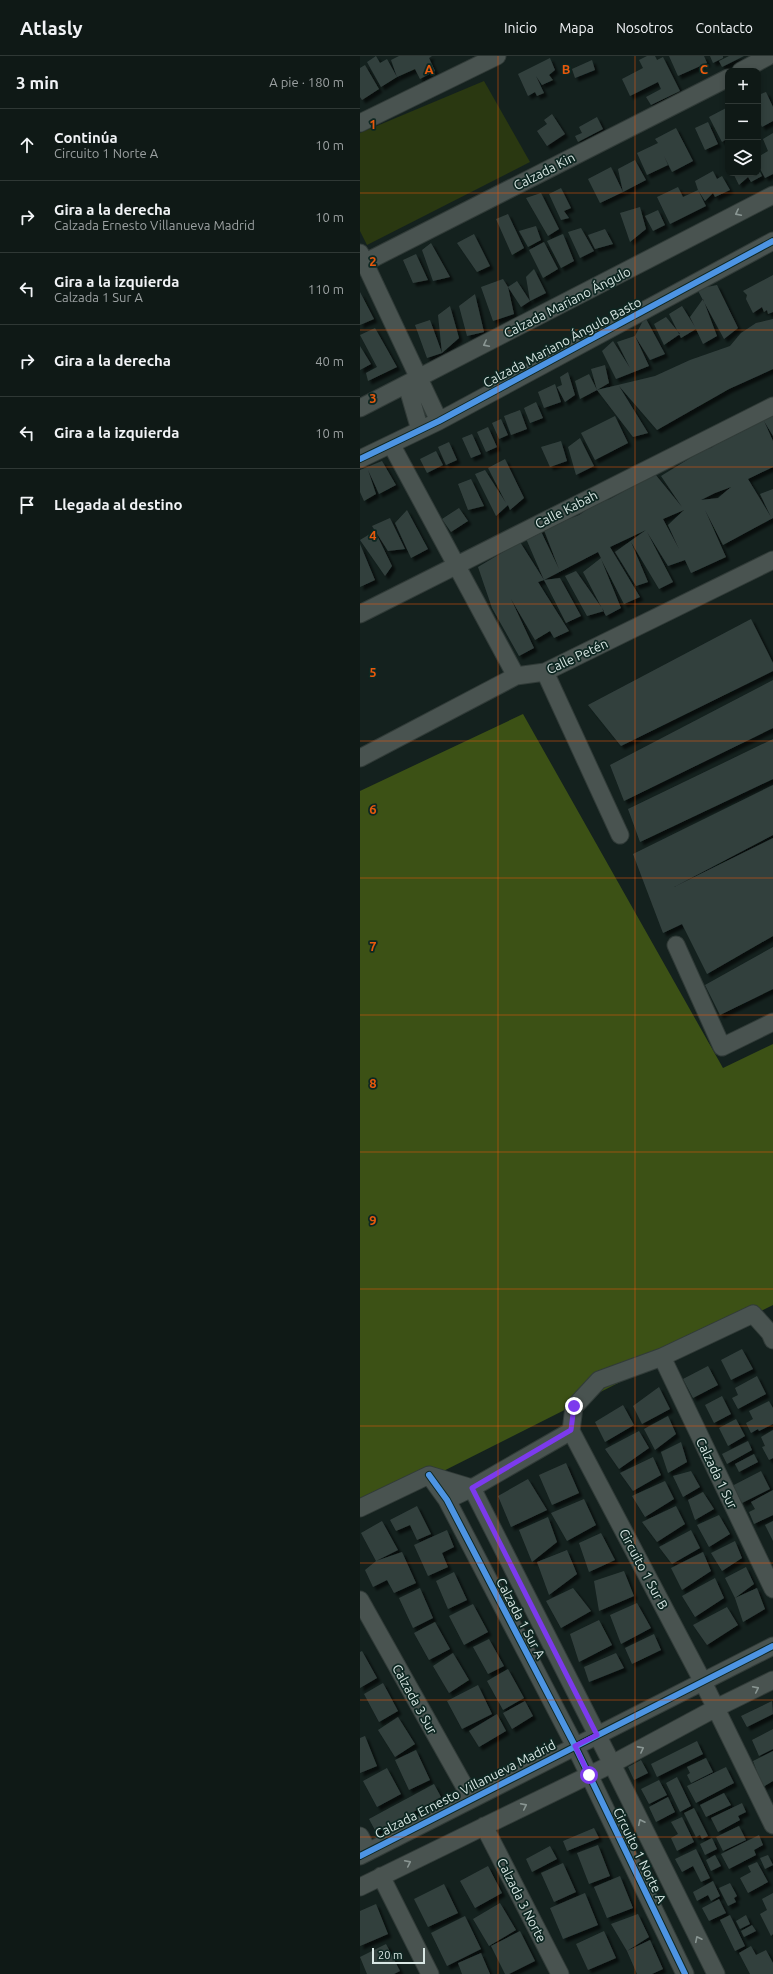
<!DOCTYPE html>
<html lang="es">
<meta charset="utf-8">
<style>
body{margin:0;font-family:Ubuntu,sans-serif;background:#1d2623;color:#f1f3f6}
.controls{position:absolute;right:12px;top:12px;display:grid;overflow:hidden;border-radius:8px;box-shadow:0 2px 6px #0003}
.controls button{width:36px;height:36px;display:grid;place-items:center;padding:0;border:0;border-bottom:1px solid #2f3835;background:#0f1916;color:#f1f3f6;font:20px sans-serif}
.scale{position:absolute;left:12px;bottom:10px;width:53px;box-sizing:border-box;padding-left:4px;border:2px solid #d9e7e4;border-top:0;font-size:11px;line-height:14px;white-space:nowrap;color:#d9e7e4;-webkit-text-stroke:3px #0e2722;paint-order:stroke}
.stop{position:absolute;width:12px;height:12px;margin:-9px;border:3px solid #7c3aed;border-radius:50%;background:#fff}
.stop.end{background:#7c3aed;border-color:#fff;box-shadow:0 1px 4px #0008}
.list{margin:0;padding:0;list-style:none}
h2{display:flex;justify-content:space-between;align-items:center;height:52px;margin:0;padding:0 16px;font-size:17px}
h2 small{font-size:13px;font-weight:400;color:#9ba0a1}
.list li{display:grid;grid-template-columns:26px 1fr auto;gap:12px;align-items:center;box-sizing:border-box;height:72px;padding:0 16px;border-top:1px solid #2f3835}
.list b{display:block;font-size:15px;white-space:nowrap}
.list p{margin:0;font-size:13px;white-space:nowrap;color:#9ba0a1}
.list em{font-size:13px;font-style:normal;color:#9ba0a1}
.icon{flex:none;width:22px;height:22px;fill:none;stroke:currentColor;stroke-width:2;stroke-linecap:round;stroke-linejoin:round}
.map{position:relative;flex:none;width:413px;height:1918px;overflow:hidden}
header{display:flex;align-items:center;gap:24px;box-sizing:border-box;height:56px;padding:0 20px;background:#0f1916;border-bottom:1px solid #2f3835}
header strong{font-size:19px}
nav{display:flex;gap:22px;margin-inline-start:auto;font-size:14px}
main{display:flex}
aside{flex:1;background:#0f1916}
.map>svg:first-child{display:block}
.green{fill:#2a3811}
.forest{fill:#3c5115}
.building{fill:#33403e;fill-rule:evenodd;filter:url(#shadow)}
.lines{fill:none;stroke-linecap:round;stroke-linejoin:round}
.minor-casing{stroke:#313b38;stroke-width:19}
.minor{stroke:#495350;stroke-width:17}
.cycleway-casing{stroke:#0e2722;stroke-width:8}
.cycleway{stroke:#4d94e3;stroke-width:6}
.oneway{stroke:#8a9693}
.route{stroke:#7c3aed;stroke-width:5}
.grid{fill:none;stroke:#e8590c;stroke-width:1;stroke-opacity:0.55}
.labels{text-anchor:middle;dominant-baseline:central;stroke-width:3.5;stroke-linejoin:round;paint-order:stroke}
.street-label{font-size:13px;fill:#d9e7e4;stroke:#0e2722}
.grid-label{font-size:13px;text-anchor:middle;font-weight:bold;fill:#e8590c;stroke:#0e2722;stroke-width:3.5;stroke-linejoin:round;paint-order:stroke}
</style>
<header>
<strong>Atlasly</strong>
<nav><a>Inicio</a><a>Mapa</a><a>Nosotros</a><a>Contacto</a></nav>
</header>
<main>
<aside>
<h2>3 min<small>A pie · 180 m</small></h2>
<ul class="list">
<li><svg class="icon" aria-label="ahead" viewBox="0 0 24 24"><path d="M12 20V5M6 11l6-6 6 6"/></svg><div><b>Continúa</b><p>Circuito 1 Norte A</p></div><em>10 m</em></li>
<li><svg class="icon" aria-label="right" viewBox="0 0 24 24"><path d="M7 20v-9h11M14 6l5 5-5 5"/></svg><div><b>Gira a la derecha</b><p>Calzada Ernesto Villanueva Madrid</p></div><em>10 m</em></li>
<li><svg class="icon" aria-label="left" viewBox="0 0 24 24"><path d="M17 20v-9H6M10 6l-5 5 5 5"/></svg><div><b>Gira a la izquierda</b><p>Calzada 1 Sur A</p></div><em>110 m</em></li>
<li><svg class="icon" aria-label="right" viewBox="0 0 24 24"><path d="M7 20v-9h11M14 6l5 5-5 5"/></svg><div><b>Gira a la derecha</b></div><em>40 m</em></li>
<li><svg class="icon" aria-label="left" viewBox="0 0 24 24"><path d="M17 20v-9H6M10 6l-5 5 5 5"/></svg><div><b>Gira a la izquierda</b></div><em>10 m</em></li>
<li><svg class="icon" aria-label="arrive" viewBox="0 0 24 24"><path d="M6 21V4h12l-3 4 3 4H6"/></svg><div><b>Llegada al destino</b></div></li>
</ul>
</aside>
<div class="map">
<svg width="413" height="1918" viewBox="0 0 413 1918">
<defs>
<filter id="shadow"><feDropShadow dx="3.5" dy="3.5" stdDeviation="1" flood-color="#0009"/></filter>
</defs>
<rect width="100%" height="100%" fill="#14211e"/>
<path class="green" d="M124 25 170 106 7 189 0 175V77Z"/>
<path class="forest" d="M163 658 363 1012 413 988V1249L0 1457V735Z"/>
<path class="building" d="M16 0 20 7 27 3 37 21 21 31 7 6Z
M39 0H72L69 2 75 15 60 23 55 13 37 21 31 4Z
M287 0H295L297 4 303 1 320 35 291 49 286 41 301 33 298 26 270 40 262 23 283 12 279 4Z
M309 0H344L347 7 318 20Z
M350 0H363V2L353 7Z
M369 0H384L362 11 359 5Z
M190 2 195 14 189 19 193 24 182 29 176 20 184 37 177 40 175 36 168 40 158 18Z
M232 4 235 14 215 22 212 13Z
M5 9 19 33 2 44 0 41V12Z
M406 36 413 51V65L402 71 398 63V39Z
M368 51V82L362 86 349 61Z
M192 58 205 78 187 90 177 75 187 68 184 64Z
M237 61 243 73 218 86 215 80 222 77 219 71Z
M348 66 358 88 345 94 335 72Z
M316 72 333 105 312 116 304 100 308 109 287 119 277 97 298 87 295 83Z
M413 77V118L405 122 398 109V101L408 95 403 83Z
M275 104 286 124 263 136 258 113Z
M251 111 263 136 240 147 228 123Z
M398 112 402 120 391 126 388 121 379 129 373 117H398Z
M353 115 357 123 362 120 370 134 355 141 353 137 345 145 338 134 335 125Z
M318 131 323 141 338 134 346 150 310 168 297 141Z
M201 132 211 152 204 155 209 162 201 164 189 138Z
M181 137 199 173 188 180 166 142Z
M280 151 286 173 270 186 260 157Z
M298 154 305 169 293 175 285 160Z
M148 158 164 192 152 199 136 163Z
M176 170 181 184 168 191 159 175Z
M221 172 234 195 220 202 208 176Z
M245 173 253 188 235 193 228 179Z
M114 178 130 210 117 216 97 187Z
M203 178 214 205 201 212 187 185Z
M184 186 198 213 183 222 169 194Z
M71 187 90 221 73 225 62 194Z
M56 198 68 224 53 227 43 204Z
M174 213 186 237 170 245 166 221Z
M413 219V256L408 258 407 254 404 256 402 251 393 257 386 243 387 239 383 235Z
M143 223 148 231 154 258 133 265 121 231Z
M157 225 170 245 161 251 148 231Z
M357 229 378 272 364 283 337 233Z
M0 236 14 263 0 269Z
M115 238 124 276 107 280 99 250Z
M343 243 357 280 343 288 336 273 321 282 309 258 322 250 335 271 330 261Z
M90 250 99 282 82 297 78 259Z
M285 261 305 298 290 304 275 280 289 310 256 323 242 295 253 285 270 312 257 286 275 280Z
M306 261 320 278 304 289 294 268Z
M413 263V313L369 333 297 374 259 330 288 377 273 381 237 334 295 320 330 304 370 290 381 277 396 267Z
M70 264 82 297 67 302 55 269Z
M15 272 37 311 8 325 6 317 17 311 0 279Z
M0 290 11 308 0 314Z
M245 309 249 327 237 334 231 313Z
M208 316 215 339 205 346 197 331 202 329 200 321Z
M229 318 237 334 220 343 215 325Z
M195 328 201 346 184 352 178 336Z
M176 346 183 362 170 367 164 352Z
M160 354 167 373 151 379 144 360Z
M413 357V380L404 365 413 385V411L388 423 411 461 400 438 413 433V462L363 489 345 454 366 501 331 517 325 504 308 510 287 476 313 526 299 533 271 486 288 526 276 530 255 496 286 474 250 491 280 541 264 548 241 503 261 552 246 560 223 516 241 502 238 496 184 524 178 526 209 575 194 582 190 575 175 584 151 543 174 592 159 600 132 552 118 511 160 486 184 524 164 478 178 469 199 513 182 469 201 466 219 459 235 448 250 443 295 418 322 451 301 420 345 393 351 392 370 379ZM371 431 358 442 341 444 355 437ZM324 454 308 469 319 493 303 463Z
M255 360 268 387 235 404 221 377Z
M141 363 148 379 139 383 132 367Z
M128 371 137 391 126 396 117 376Z
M112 378 121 398 111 402 102 382Z
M220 382 234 410 216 419 208 391Z
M201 385 207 405 190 411 181 391Z
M89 386 97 404 86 409 78 391Z
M76 395 83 409 67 417 60 403Z
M145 403 164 442 150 454 148 449 136 460 115 418 125 414 146 447 128 412Z
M22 405 36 429 19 438 8 414 16 438 4 445 0 436V414Z
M111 423 124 450 108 454 98 428Z
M99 452 108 465 91 476 82 463Z
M47 454 68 493 51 502 35 467Z
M30 462 45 493 28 495 12 470Z
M15 475 32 510 25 520 0 484Z
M0 488 15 524 0 531Z
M216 515 244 555 227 560 205 520Z
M200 522 221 560 206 567 184 524Z
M391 563 413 607V615L261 690 228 649Z
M413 624V672L264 745 250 709Z
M413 683V723L280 786 268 753Z
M413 729V779L314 831 413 782V880L347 918 322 868 303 877 273 798Z
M413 891V933L360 959 345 929Z
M382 1293 393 1313 371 1324 361 1304Z
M348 1310 358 1329 333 1342 323 1323Z
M397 1320 406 1338 378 1353 372 1342 378 1339 375 1332Z
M299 1331 310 1353 282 1368 273 1350Z
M362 1340 371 1358 354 1367 345 1349Z
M409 1345 413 1352V1368L399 1375 398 1373 391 1377 386 1367 393 1363 389 1355Z
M263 1349 274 1369 245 1386 235 1366Z
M308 1360 316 1378 295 1394 284 1373Z
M376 1363 385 1380 368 1390 359 1372Z
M413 1374V1402L409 1404 402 1391 405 1390 401 1381Z
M279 1375 289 1392 259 1413 245 1393Z
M388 1385 392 1394 367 1408 362 1398Z
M321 1386 327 1406 308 1417 301 1396Z
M394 1398 398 1406 379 1416 375 1408Z
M293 1401 301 1419 273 1435 260 1417Z
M206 1407 219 1437 192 1449 179 1419Z
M331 1415 340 1431 323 1441 313 1420Z
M401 1415 410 1433 382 1447 372 1430Z
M168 1423 187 1454 151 1471 138 1440Z
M305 1425 314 1443 285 1461 272 1440Z
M413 1434V1459L394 1468 389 1456 395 1453 391 1446Z
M343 1436 354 1453 335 1464 328 1444Z
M224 1443 236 1469 207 1485 191 1457Z
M57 1450 71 1478 57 1484 50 1469 36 1475 30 1464Z
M316 1450 325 1468 297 1486 282 1466Z
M359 1459 370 1478 349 1491 337 1469Z
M188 1461 197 1486 172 1506 159 1474Z
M22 1465 38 1494 16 1505 1 1477Z
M413 1465V1485L405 1469Z
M87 1474 94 1491 82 1497 88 1511 68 1520 54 1489Z
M331 1474 340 1492 312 1508 299 1491Z
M241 1477 255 1504 229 1516 219 1487Z
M375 1485 382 1502 362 1515 351 1497Z
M207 1494 217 1518 189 1539 177 1506Z
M42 1496 56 1527 34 1537 27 1524 13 1531 5 1514 16 1505Z
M343 1496 351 1515 322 1534 311 1512Z
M386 1511 394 1528 375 1542 397 1532 405 1553 383 1566 375 1542 365 1522Z
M264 1515 274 1540 239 1555 234 1525Z
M94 1516 107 1544 88 1553 76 1525Z
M355 1522 364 1542 335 1561 322 1540Z
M60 1532 73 1562 53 1572 39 1542Z
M213 1532 231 1555 201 1572 186 1545Z
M277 1547 291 1572 261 1588 250 1559Z
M113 1548 128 1576 104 1589 89 1560Z
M367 1551 378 1569 347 1589 333 1569Z
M239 1564 252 1589 219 1606 210 1578Z
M75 1566 90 1593 69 1604 54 1577Z
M294 1578 301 1594 272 1608 265 1592Z
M129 1583 144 1610 128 1618 113 1591Z
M2 1595 17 1622 0 1632V1596Z
M93 1597 109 1624 89 1637 73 1610Z
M256 1597 264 1612 229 1626 224 1611Z
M148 1613 164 1642 143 1654 127 1625Z
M23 1627 38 1655 19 1666 4 1638Z
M118 1629 132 1658 102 1673 87 1645Z
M165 1645 173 1660 152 1673 143 1657Z
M412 1645 413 1658 387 1671 381 1660Z
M137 1658 146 1675 119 1691 109 1675Z
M38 1661 55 1688 35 1701 18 1674Z
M413 1673V1693L399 1700 392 1684Z
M5 1680 17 1710 0 1717V1682Z
M337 1685 343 1698 297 1721 291 1708Z
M56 1694 70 1724 49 1734 35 1704Z
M413 1695V1725L403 1731 393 1705Z
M346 1702 353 1716 331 1727 327 1719 330 1717 327 1711Z
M281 1704 288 1717 274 1724 268 1711Z
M366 1711 374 1727 336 1747 327 1730Z
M27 1712 41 1738 17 1751 3 1725Z
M317 1721 331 1750 320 1756 306 1727Z
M299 1724 307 1739 289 1748 281 1733Z
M74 1728 81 1741 16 1776 9 1763Z
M364 1737 371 1749 346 1761 340 1749Z
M308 1741 315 1756 296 1766 289 1751Z
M382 1747 386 1756 378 1760 380 1764 358 1776 351 1762Z
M334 1752 348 1780 342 1783 340 1779 336 1781 324 1757Z
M322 1761 334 1786 317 1795 311 1782 318 1778 311 1766Z
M379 1770 386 1784 363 1795 356 1781Z
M234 1772 239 1782 207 1795 203 1785Z
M399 1779 403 1789 394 1794 396 1799 369 1813 361 1798Z
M352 1782 357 1793 345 1799 340 1788Z
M238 1789 250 1820 229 1828 217 1797Z
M190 1790 197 1803 172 1816 166 1803Z
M336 1793 350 1822 341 1826 333 1810 322 1816 315 1803Z
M355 1799 361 1810 351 1815 346 1804Z
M408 1799 413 1809 405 1813 400 1802Z
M397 1806 408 1826 388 1837 380 1822 391 1816 388 1810Z
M203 1807 216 1836 194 1846 181 1817Z
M128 1810 142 1837 115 1852 100 1825Z
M260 1820 273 1852 247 1862 234 1831Z
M353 1825 360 1840 351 1845 348 1839 337 1845 333 1836Z
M370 1827 377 1840 374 1842 376 1846 368 1850 359 1832Z
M84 1828 98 1857 68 1871 54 1843Z
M225 1837 238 1869 203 1883 190 1852Z
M413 1837V1878L411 1880 400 1858 407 1854 402 1843Z
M359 1843 366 1857 349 1865 342 1852Z
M140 1847 156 1874 129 1890 113 1863Z
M16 1848 28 1878 0 1890V1855Z
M278 1858 289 1881 267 1895 251 1868Z
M370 1859 385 1890 375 1895 360 1864Z
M386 1859 390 1868 380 1873 376 1865Z
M105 1860 121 1893 87 1910 71 1877Z
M392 1869 396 1875 384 1881 381 1875Z
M160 1875 175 1905 149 1918H145L131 1890Z
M244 1875 256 1902 228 1914 216 1888Z
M290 1884 303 1913 292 1918H277L267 1895Z
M26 1888 40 1915 34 1918H7L0 1901Z
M391 1890 396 1899 406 1894 413 1907V1918H390L379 1897Z
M121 1897 130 1918H102L98 1907Z"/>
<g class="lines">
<defs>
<path id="minor" d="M381 15 407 1
M0 67 137 0
M0 197 79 365
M0 209 368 22
M47 329 60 374
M0 352 413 139
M31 388 156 620
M0 403 79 365 413 185
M0 558 413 350
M185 616 260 779
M0 702 156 620 185 616 413 504
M316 889 362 991 413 966
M302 1301 413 1533
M211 1375 343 1626 413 1769
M211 1375 214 1351 239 1324 302 1301 393 1258 410 1277 413 1284
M69 1419 87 1444 215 1690 325 1918
M112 1432 252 1708 356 1918
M87 1444 112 1432 211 1375
M0 1452 69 1419 112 1432
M0 1544 111 1742
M124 1770 200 1918
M0 1780 8 1795
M0 1800 413 1590
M21 1820 70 1918
M0 1831 252 1708 356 1652 413 1624"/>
</defs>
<use href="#minor" class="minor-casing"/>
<use href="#minor" class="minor"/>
<defs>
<path id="cycleway" d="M0 403 79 365 413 185
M69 1419 87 1444 215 1690 325 1918
M0 1800 413 1590"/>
</defs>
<use href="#cycleway" class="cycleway-casing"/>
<use href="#cycleway" class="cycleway"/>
</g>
<defs><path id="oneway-chevron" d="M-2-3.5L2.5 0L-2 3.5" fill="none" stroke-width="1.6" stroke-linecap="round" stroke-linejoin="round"/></defs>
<g class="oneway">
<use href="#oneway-chevron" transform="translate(378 157) rotate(153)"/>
<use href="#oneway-chevron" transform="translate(126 288) rotate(153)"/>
<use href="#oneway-chevron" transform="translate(396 1633) rotate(-26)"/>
<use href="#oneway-chevron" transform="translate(281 1693) rotate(-28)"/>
<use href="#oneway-chevron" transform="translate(164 1750) rotate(-26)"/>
<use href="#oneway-chevron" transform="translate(281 1766) rotate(-116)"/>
<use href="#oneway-chevron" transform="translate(48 1807) rotate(-26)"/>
<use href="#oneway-chevron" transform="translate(338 1883) rotate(-116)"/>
</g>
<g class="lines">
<path class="route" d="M214 1350 211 1374 112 1432 237 1679 215 1690 229 1719"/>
</g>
<path class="grid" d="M138 0V1918M275 0V1918M0 137H413M0 274H413M0 411H413M0 548H413M0 685H413M0 822H413M0 959H413M0 1096H413M0 1233H413M0 1370H413M0 1507H413M0 1644H413M0 1781H413"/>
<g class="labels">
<g class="street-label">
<text transform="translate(184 115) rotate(-27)">Calzada Kin</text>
<text transform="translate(207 246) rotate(-27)">Calzada Mariano Ángulo</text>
<text transform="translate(202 286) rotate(-28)">Calzada Mariano Ángulo Basto</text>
<text transform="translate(206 453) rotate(-27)">Calle Kabah</text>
<text transform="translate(217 600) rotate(-25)">Calle Petén</text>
<text transform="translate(357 1417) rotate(64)">Calzada 1 Sur</text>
<text transform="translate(284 1513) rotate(62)">Circuito 1 Sur B</text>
<text transform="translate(161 1562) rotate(62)">Calzada 1 Sur A</text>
<text transform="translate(55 1643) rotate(61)">Calzada 3 Sur</text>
<text transform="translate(105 1733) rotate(-27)">Calzada Ernesto Villanueva Madrid</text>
<text transform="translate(280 1799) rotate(64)">Circuito 1 Norte A</text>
<text transform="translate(162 1844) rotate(63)">Calzada 3 Norte</text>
</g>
</g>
<g class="grid-label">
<text x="69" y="18">A</text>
<text x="206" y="18">B</text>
<text x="344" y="18">C</text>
<text x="13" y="73">1</text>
<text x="13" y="210">2</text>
<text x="13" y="347">3</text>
<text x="13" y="484">4</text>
<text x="13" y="621">5</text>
<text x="13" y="758">6</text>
<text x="13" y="895">7</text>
<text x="13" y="1032">8</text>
<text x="13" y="1169">9</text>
</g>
</svg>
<div class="controls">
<button>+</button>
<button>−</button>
<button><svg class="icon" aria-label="layers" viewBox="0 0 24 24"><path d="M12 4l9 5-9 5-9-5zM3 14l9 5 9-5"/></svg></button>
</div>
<div class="scale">20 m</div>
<div class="stop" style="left:229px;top:1719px"></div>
<div class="stop end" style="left:214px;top:1350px"></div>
</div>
</main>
